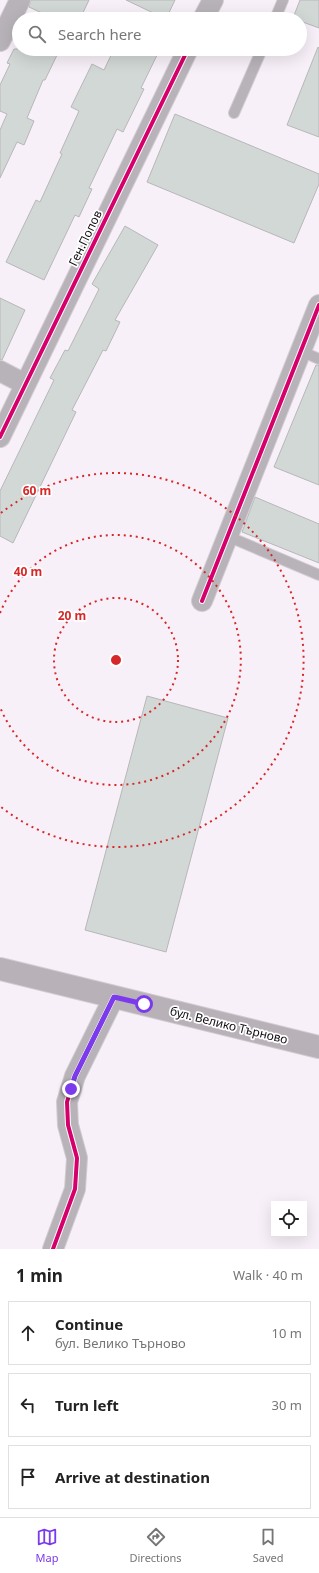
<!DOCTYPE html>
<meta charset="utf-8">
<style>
body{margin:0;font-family:"Noto Sans",sans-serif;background:#f2f2f2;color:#222}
.controls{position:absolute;right:12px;bottom:12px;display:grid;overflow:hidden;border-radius:0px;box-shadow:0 4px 16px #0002}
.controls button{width:36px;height:36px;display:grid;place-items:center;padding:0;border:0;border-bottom:1px solid #e0e0e0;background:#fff;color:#222;font:20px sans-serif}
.stop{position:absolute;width:12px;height:12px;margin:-9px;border:3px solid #7c3aed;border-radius:50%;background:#fff}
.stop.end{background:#7c3aed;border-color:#fff;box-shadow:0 1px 4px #0008}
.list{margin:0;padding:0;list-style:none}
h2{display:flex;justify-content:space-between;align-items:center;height:52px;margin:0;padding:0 16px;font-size:17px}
h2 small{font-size:13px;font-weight:400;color:#767676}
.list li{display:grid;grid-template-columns:26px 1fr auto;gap:12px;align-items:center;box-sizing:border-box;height:64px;margin:0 8px 8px;padding:0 8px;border:1px solid #e0e0e0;border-radius:0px}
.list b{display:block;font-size:15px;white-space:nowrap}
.list p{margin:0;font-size:13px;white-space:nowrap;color:#767676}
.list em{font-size:13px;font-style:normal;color:#767676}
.icon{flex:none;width:22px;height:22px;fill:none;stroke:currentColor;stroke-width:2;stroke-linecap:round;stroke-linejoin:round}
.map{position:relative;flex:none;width:319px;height:1249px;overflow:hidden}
.search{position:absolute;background:#fff;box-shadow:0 4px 16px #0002;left:12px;right:12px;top:12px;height:44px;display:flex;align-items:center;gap:10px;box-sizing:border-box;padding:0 14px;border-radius:22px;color:#767676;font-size:15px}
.sheet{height:268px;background:#fff}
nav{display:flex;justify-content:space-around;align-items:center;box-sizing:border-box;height:56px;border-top:1px solid #e0e0e0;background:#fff;font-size:11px;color:#767676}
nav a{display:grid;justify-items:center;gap:2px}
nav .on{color:#7c3aed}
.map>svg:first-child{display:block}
.building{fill:#d2d8d6;stroke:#b7b7b8}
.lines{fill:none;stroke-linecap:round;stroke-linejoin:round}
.service-casing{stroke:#d2ccd2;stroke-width:12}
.minor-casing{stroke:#d2ccd2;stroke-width:22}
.secondary-casing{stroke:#d2ccd2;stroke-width:24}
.service{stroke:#b8b3b8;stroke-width:10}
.minor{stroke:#b8b3b8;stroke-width:20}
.secondary{stroke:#b8b1b8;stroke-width:22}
.cycleway-casing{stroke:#fff;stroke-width:6}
.cycleway{stroke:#d6006c;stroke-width:4}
.route{stroke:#7c3aed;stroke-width:5}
.ring{fill:none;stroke:#d62828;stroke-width:2;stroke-dasharray:2 4}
.labels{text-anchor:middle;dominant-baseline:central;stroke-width:3.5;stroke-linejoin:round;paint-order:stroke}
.street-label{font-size:12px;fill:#110c11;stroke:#fff}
.centre{fill:#d62828;stroke:#fff;stroke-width:2}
.ring-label{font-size:12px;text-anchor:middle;font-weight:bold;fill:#d62828;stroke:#fff;stroke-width:3.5;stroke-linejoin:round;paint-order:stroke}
</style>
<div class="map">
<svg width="319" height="1249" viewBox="0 0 319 1249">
<rect width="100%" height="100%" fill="#f8f0f8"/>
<path class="building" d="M31 0H89L80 19H55L29 7Z
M126 0H175L166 19Z
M300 0H319V28L300 21V19L293 18Z
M318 47 319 48V137L287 125Z
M14 49H49L58 53 45 80H43L27 118 34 121 24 145 17 142 0 178V130L7 114 0 111V85L10 64 7 63Z
M114 49H160L141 88 144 89 123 132 117 129 89 188 92 189 79 217 75 215 44 280 6 262 36 200 40 202 62 154 60 153 79 111 71 107 92 64 104 70Z
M175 114 319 174V184L294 243 147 182Z
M125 226 158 245 115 320 120 322 106 351 103 350 72 410 76 412 13 543 0 536V491L54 380 50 378 65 350 68 351 99 289 92 284Z
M0 298 25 310 2 360H0Z
M316 365H319V485L274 467Z
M255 497 319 524V563L242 532Z
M147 696 228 718 166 952 85 930Z"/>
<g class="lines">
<defs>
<path id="service" d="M275 19 283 0
M234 113 262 49
M301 351 319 359
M227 536 319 575"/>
<path id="minor" d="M203 19 213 0
M0 41 20 0
M0 371 25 384
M0 437 188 49
M202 601 319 305
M53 1249 75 1189 77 1158 68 1125 67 1102 75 1076 114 997"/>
<path id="secondary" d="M0 969 319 1047"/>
</defs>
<use href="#service" class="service-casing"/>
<use href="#minor" class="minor-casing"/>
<use href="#secondary" class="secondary-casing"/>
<use href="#service" class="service"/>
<use href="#minor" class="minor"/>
<use href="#secondary" class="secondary"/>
<defs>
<path id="cycleway" d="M0 437 188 49
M202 601 319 305
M53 1249 75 1189 77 1158 68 1125 67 1102 75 1076 114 997"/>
</defs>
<use href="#cycleway" class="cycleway-casing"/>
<use href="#cycleway" class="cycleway"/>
</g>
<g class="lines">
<path class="route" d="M71 1089 75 1076 114 997 144 1004"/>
</g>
<g class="ring">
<circle cx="116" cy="660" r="62"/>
<path d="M0 613A125 125 0 1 1 0 707"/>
<path d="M1 513A187 187 0 1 1 1 807"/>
</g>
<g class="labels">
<g class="street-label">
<text transform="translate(85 238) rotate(-64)">Ген.Попов</text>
<text transform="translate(229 1025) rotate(14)">бул. Велико Търново</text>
</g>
</g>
<circle cx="116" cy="660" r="6" class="centre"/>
<g class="ring-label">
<text x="37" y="495">60 m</text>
<text x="28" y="576">40 m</text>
<text x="72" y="620">20 m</text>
</g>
</svg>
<div class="controls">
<button><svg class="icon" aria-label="locate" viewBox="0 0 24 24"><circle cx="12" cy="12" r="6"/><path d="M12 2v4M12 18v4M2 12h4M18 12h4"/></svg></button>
</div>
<div class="stop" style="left:144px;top:1004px"></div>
<div class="stop end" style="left:71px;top:1089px"></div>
<div class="search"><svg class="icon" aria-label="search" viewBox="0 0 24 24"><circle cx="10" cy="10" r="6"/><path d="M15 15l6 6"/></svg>Search here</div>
</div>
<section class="sheet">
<h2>1 min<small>Walk · 40 m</small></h2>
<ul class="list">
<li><svg class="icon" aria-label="ahead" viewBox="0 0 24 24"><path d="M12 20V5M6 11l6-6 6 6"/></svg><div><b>Continue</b><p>бул. Велико Търново</p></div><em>10 m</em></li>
<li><svg class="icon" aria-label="left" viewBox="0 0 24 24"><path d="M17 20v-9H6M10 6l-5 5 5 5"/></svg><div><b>Turn left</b></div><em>30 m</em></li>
<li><svg class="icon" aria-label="arrive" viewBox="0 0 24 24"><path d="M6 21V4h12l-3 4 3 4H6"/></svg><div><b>Arrive at destination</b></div></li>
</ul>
</section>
<nav>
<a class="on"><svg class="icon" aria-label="map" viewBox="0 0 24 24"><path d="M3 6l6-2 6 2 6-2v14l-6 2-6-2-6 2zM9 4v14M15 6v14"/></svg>Map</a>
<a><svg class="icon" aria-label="directions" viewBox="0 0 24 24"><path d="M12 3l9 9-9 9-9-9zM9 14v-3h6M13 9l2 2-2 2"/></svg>Directions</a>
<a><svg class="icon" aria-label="saved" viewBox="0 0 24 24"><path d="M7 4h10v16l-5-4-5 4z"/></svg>Saved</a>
</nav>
